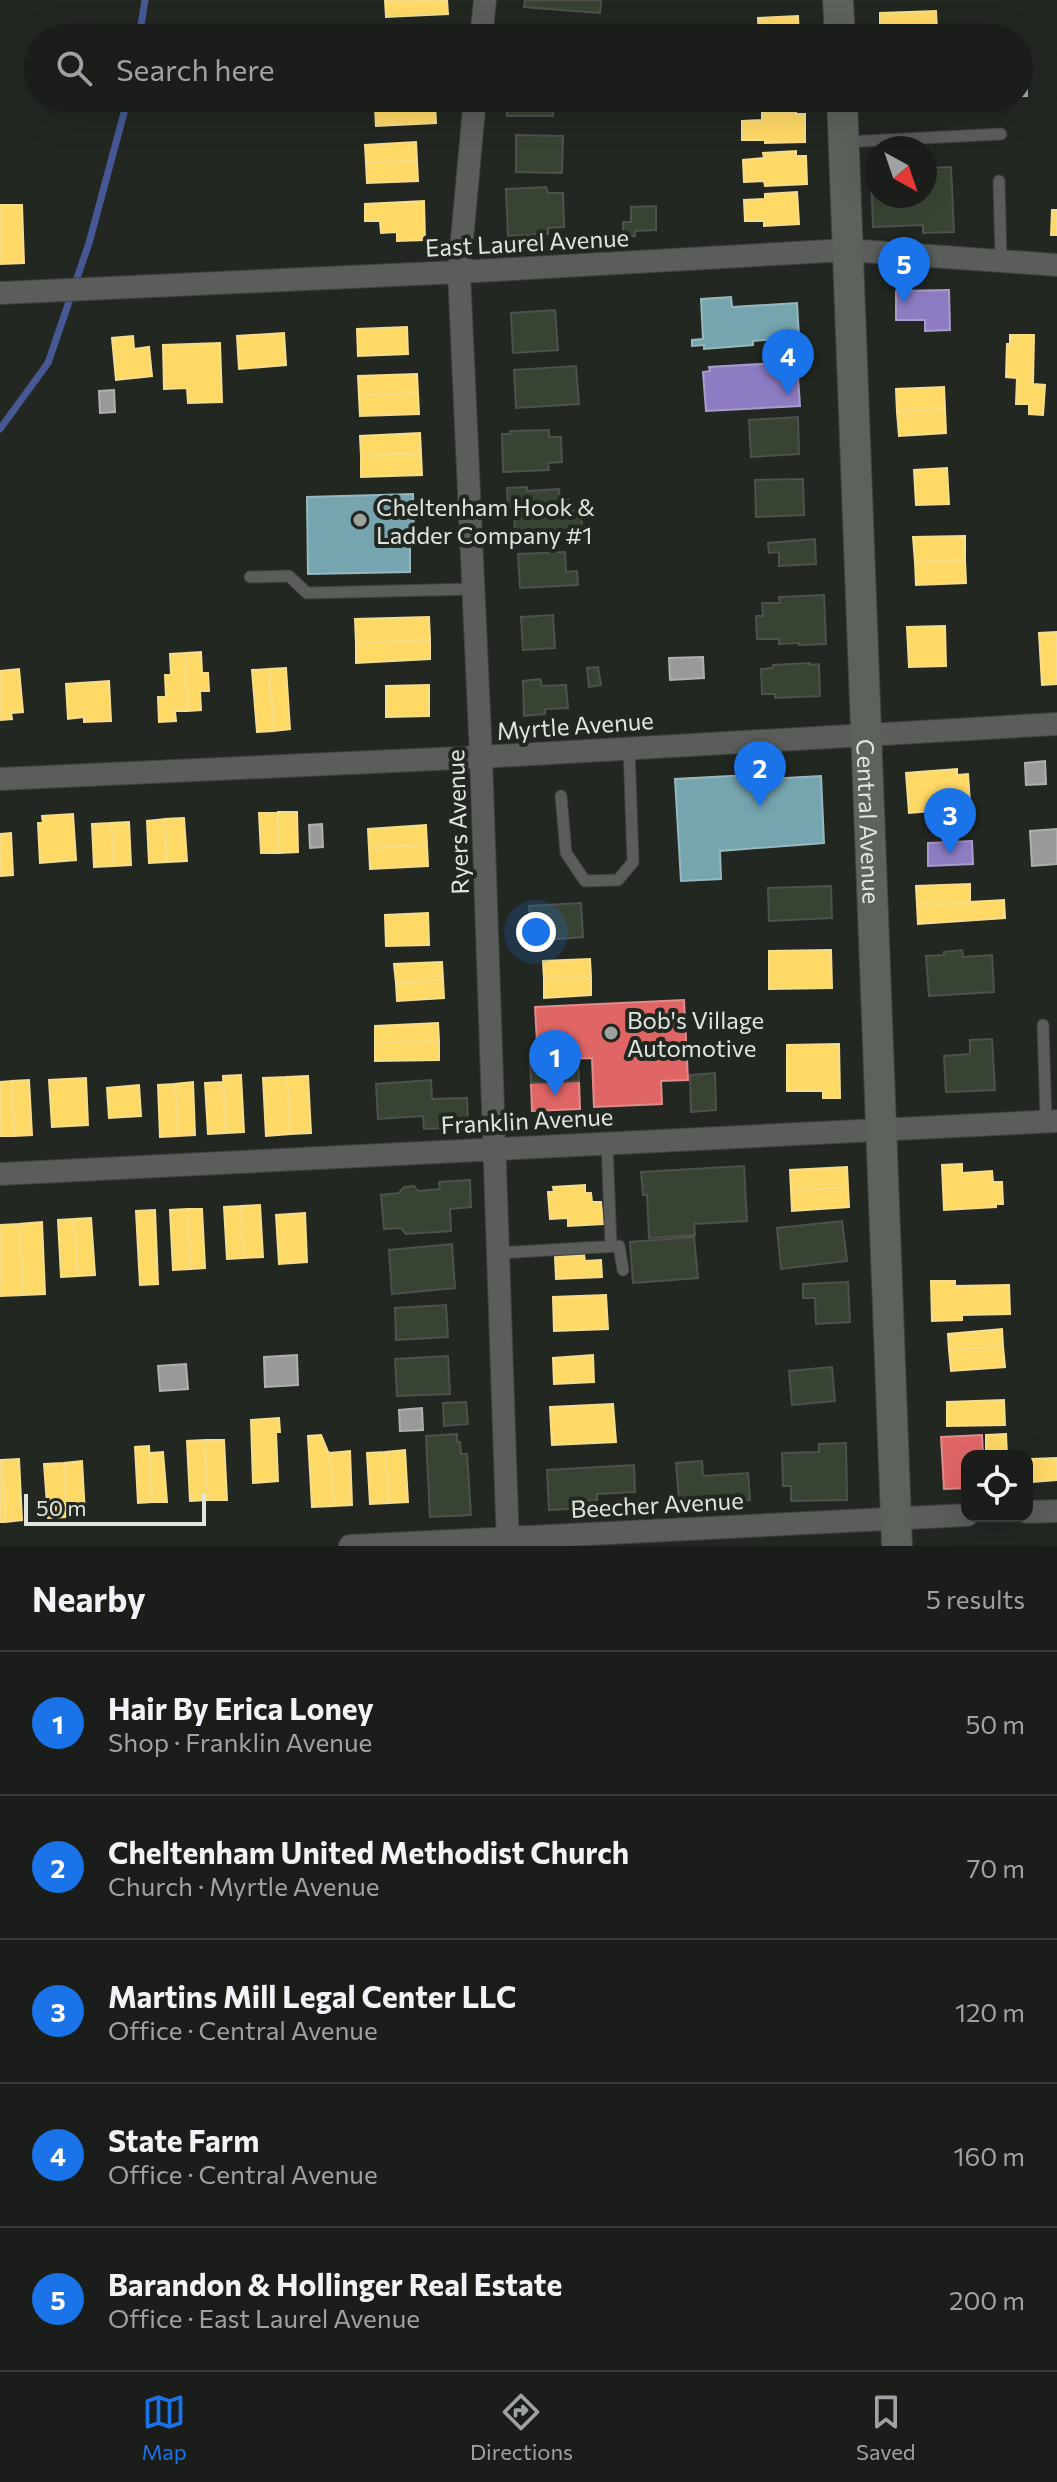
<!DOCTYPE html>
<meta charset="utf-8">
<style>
body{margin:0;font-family:Commissioner,sans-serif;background:#272a27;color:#f1f3f6}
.controls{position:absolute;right:24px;bottom:24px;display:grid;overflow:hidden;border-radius:16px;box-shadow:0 8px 32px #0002}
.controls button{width:72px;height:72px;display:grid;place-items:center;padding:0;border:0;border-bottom:2px solid #383b39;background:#1a1d1a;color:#f1f3f6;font:40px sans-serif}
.compass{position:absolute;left:865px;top:136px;width:72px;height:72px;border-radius:50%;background:#1a1d1a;box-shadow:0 8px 32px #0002;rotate:140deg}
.scale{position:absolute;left:24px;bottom:20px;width:182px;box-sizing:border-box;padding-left:8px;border:4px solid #e1e5e0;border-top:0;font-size:22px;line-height:28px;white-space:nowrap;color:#e1e5e0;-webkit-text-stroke:6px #222821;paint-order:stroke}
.you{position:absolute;left:536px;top:932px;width:28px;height:28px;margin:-20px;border:6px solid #fff;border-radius:50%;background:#1a73e8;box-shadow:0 0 0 12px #1a73e833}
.badge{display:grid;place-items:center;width:52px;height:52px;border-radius:50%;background:#1a73e8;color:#fff;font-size:26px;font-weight:700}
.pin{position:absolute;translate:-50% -66px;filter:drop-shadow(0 2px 4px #0008)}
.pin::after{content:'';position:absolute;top:42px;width:28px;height:24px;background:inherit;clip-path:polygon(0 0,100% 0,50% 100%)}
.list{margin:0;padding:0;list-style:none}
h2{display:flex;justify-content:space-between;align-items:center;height:104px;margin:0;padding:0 32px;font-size:34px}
h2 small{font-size:26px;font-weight:400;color:#9fa2a2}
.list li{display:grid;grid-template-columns:52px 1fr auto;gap:24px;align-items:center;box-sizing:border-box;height:144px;padding:0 32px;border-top:2px solid #383b39}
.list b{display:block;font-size:30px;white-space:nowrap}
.list p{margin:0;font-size:26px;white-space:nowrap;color:#9fa2a2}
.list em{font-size:26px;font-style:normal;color:#9fa2a2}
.icon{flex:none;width:44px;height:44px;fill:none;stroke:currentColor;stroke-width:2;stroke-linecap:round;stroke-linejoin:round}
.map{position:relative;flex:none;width:1057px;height:1546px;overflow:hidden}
.search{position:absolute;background:#1a1d1a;box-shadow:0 8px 32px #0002;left:24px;right:24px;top:24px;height:88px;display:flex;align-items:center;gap:20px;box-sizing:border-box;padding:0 28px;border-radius:44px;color:#9fa2a2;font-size:30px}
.sheet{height:824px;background:#1a1d1a}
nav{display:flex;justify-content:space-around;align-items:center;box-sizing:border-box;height:112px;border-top:2px solid #383b39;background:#1a1d1a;font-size:22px;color:#9fa2a2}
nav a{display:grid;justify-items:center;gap:4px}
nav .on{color:#1a73e8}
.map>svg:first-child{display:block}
.homes{fill:#ffd966;stroke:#f6dd8b;stroke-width:2}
.shops{fill:#e06666;stroke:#e08c8b;stroke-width:2}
.offices{fill:#8e7cc3;stroke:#a79ccc;stroke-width:2}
.public{fill:#76a5af;stroke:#96b8be;stroke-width:2}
.industry{fill:#999;stroke:#afb0ae;stroke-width:2}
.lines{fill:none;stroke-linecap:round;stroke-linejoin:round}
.stream{stroke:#465995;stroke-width:7}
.building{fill:#384334;stroke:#4e514d;stroke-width:2}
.service-casing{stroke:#3f423e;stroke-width:13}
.minor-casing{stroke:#3f423e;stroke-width:24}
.secondary-casing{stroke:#3f423e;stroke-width:32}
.service{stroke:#5a5d59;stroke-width:11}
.minor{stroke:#5a5d59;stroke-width:22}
.secondary{stroke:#5d625b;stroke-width:30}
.poi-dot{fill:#9ea29e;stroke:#222821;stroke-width:3}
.labels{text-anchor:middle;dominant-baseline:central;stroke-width:8;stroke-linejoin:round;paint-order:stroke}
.street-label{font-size:24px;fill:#e1e5e0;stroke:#222821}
.poi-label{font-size:24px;fill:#e1e5e0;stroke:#222821;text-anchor:start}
</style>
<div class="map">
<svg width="1057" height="1546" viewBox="0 0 1057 1546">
<rect width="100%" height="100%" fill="#232722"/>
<path class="homes" d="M385 0H447L448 14 386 17Z
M936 11 937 29 922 30V37L895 38V35H889L890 38H880V13Z
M798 16 799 38H759L758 18Z
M438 32V38H386V34Z
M374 98H435V104L375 108Z
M740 98H803L804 103 760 105V101L740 102Z
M435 104 436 123 376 126 375 108Z
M762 112H796V114H805V142L765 143V140H742V121L762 120Z
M416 142 417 161 366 163 365 145Z
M796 151V156H806L807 184 765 186 764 181 744 182 743 160 764 158 763 153Z
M417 161 418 181 367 183 366 163Z
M797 192 799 224 764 226V221H745L744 200 765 199V194Z
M424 201 425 240 397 241V232L381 233 380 221H365V204Z
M0 205H22L24 263 0 264Z
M1052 210H1057V235H1051Z
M407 327 408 354 358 356 357 329Z
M284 333 286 365 239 369 237 336Z
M1010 335H1034L1033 384 1045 385 1043 415 1029 414V404H1016L1017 378 1006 377 1007 344H1010Z
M133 336 134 349 149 347 152 376 116 380 112 338Z
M220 343 222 402 188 403 187 388 164 389 163 345Z
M417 374 418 393 359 396 358 376Z
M944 387 945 409 897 412 896 389Z
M418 393 419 414 360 416 359 396Z
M945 409 946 433 899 436 897 412Z
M420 433 421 453 361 456 360 436Z
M421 453 422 475 361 477V456Z
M947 468 949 504 916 505 914 470Z
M965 536V560L915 562 913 537Z
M965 560 966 583 916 585 915 562Z
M429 617 430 640 356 643 355 619Z
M945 626 946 666 909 667 907 627Z
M1057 632V684L1042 685 1039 633Z
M430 640V659L356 663V643Z
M201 652 202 673H208L209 691H200L201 710 188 711 186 653Z
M186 653 188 711H175L176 721 159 722 158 697H166L165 675H171L170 654Z
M286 668 290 729 274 731 269 669Z
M19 669 23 712 11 713 12 719 0 720V671Z
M269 669 274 731 257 732 252 670Z
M109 681 111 721 84 722V717L68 719 66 684Z
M429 685V716L386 717V686Z
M957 769V775L968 774 970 803 957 804V809L909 813 906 773Z
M278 812H297L298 852 279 853Z
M278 812 279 853H261L259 813Z
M73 814 76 860 40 863 38 823H43L42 816Z
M184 818 187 861 167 862 165 819Z
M165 819 167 862 149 863 147 821Z
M129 822 131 865 114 866 111 823Z
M111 823 114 866 94 867 92 824Z
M426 825 427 845 369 848 368 829Z
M11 833 13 875 0 876V834Z
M427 845 428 866 370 869 369 848Z
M970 884V902L917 905 916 886Z
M1004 900 1005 918 918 924 917 905Z
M428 913 429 945 386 946 385 915Z
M831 950 832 988 769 989V951Z
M590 959 591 977 544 979 543 961Z
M442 962 443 979 396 983 394 964Z
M591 977V995L544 998V979Z
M443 979 444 998 397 1001 396 983Z
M438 1023 439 1041 375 1043V1026Z
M439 1041V1060L375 1061V1043Z
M839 1044 840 1098H823V1091H787V1045Z
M241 1075 244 1132 226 1133 223 1076Z
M308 1076 311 1133 290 1134 287 1077Z
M287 1077 290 1134 266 1136 263 1078Z
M86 1078 88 1125 52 1127 49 1080Z
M29 1080 32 1135 14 1136 12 1081Z
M12 1081 14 1136H0V1082Z
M193 1082 195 1135 178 1136 175 1084Z
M223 1082 226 1133 208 1134 205 1083Z
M175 1084 178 1136 160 1137 158 1085Z
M139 1085 141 1116 109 1118 107 1088Z
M962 1164V1173L992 1171 993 1182H1002L1003 1204H996V1207L944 1210 942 1165Z
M847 1167 848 1187 791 1190 790 1170Z
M585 1185V1193H591L592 1202H601L603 1224 568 1226V1218L550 1219 548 1192H554L553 1187Z
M848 1187 849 1207 792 1211 791 1190Z
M260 1205 263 1257 244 1258 241 1206Z
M241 1206 244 1258 227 1259 224 1207Z
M187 1209 191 1269 173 1270 170 1210Z
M187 1209H202L205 1268 191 1269Z
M155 1210 158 1284 140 1285 136 1211Z
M305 1213 307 1262 279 1264 276 1215Z
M91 1218 95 1275 78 1276 74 1219Z
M74 1219 78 1276 61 1277 58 1220Z
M42 1222 45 1294 23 1295 19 1224Z
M19 1224 23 1295 0 1296V1225Z
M584 1255 585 1261 601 1260 602 1277 556 1279 555 1256Z
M931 1281H955V1286L1009 1285 1010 1314 962 1315V1320L932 1321Z
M606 1295 608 1329 554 1331 553 1297Z
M1002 1329 1003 1346 949 1350 948 1334Z
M1003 1346 1005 1367 951 1371 949 1350Z
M593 1355 594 1382 554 1384 553 1358Z
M1004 1400 1005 1425 947 1426V1402Z
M613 1404 616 1442 552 1445 550 1407Z
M279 1418 280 1432H276L278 1481 253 1483 251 1420Z
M1006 1434 1007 1456H986V1435Z
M321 1435 328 1452 330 1453 334 1506 312 1507 308 1436Z
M205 1440 208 1500 190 1501 187 1441Z
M205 1440H224L227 1500H208Z
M149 1446 152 1502 138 1503 135 1447Z
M405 1450 408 1502 389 1503 386 1452Z
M350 1451 352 1505 334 1506 330 1453Z
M163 1452 167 1502H152L150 1453Z
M386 1452 389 1503 370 1504 367 1453Z
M1057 1458V1480L1033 1482 1032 1459Z
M19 1459 22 1520 6 1522 2 1460Z
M0 1460H2L6 1522H0Z
M82 1461 85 1515 67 1517 64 1463Z
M64 1463 67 1517 48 1518 44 1464Z"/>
<path class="shops" d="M684 1000 688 1080 661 1081 662 1104 594 1107 592 1058 538 1060 535 1007Z
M579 1081 580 1109 532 1111 531 1083Z
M982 1435 983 1456H967V1488L944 1489 941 1437Z"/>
<path class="offices" d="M949 290 950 330 925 331V320H896V291Z
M797 362 800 406 706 411 703 372 710 371 709 367Z
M972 841 973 864 928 866V843Z"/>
<path class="public" d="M731 297 732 307 797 303 799 337 753 341V345L704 349V345L692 346V340L703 339 701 299Z
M413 494 414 546H410V572L308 574 307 497Z
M767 774V779L821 776 824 843 720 851 721 879 681 881 675 779Z"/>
<path class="industry" d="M1019 70H1026L1027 96H1019Z
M114 390 115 412 100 413 99 391Z
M703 657 704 678 670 680 669 658Z
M1045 761 1046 784 1026 785 1025 763Z
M322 824 323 847 310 848 309 825Z
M1057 829V864L1032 866 1030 831Z
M297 1355 298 1385 265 1387 264 1357Z
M186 1364 188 1389 160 1391 158 1366Z
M422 1408 423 1430 400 1431 399 1410Z"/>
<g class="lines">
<path class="stream" d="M139 38 145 0
M0 429 48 363 89 243 128 98"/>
</g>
<path class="building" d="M525 0H601L600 13 524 7Z
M521 29 551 31 550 37 570 38H520Z
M507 98H554L553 116H507Z
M516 135 563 136 562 173 516 172Z
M951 167 954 232 923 233V225L873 227 871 170H877V196H925V168Z
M546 187 548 193H563L564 227 548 228V234L508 236 506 189Z
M656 206V230L635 231V236H623V222H631V207Z
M555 310 558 350 513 353 511 313Z
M576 366 579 404 516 408 514 370Z
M798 417 799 454 751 457 749 420Z
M549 430V437H561L562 462 548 463 549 470 503 472 502 434H510V431Z
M803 479 804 515 756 517 755 480Z
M527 487V491L559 489 560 499H568V511L581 510 582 530 515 534 514 507H508L507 488Z
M815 539 816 564 779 566V552L769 553 768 543Z
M565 552 566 572 577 571 578 585 520 588 518 554Z
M824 595 826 644 799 645V643L779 644V639H757L756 616H763L762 603H780L779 597Z
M553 615 555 648 523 650 521 617Z
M810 663V665L819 664 820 696 775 698V694H762L761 669 772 668 773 665Z
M598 667 601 685 589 687 587 668Z
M540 679 542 686 566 685 568 708 545 709V714L524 716 523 681Z
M831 886 832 918 769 921 768 888Z
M581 903 583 937 532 941 529 906Z
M962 950 963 957 992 955 994 992 929 996 926 956 944 955V952Z
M992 1039 995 1090 946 1092 944 1056 970 1054V1040Z
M578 1059 579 1081 531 1083 530 1061Z
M715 1073 716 1110 691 1112 690 1075Z
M431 1080 432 1099 467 1098 468 1127 424 1129 423 1116 378 1119 376 1084Z
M744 1166 747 1221 694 1224 695 1235 649 1238 647 1195H643L641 1172Z
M470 1180 471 1207 450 1209 451 1231 406 1234 401 1228 384 1229 381 1195 399 1193 404 1187 414 1186 418 1191 440 1189 439 1182Z
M842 1221 847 1261 781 1269 777 1228Z
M694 1237 698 1278 633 1283 630 1242Z
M452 1244 455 1288 392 1294 389 1250Z
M848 1282 850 1322 816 1324 815 1298H803V1284Z
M446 1305 448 1337 396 1340 395 1308Z
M448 1356 450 1394 397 1396 395 1359Z
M832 1367 835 1401 792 1405 789 1371Z
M466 1402 468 1424 444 1426 443 1403Z
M457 1434V1442H460L461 1454H467L471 1515 430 1517 426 1436Z
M846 1443 847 1500 791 1501V1486H783L782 1453 819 1452V1444Z
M702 1461 703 1476 748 1473 750 1500 705 1504V1497L679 1499 676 1463Z
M634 1465 635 1492 597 1494V1500L586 1501 587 1508 549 1510 547 1470Z"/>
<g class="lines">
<defs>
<path id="service" d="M843 102 911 98
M845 142 1001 134
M999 181 1001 260
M250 577 289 576 307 593 473 589
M561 796 566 853 585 881 618 880 633 862 629 748
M1043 1025 1046 1121
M607 1143 611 1246
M497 1253 619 1246 623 1270"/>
<path id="minor" d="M481 38 485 0
M475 98 459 272 481 757 508 1546
M0 293 459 272 847 250 1057 265
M0 779 481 757 1057 724
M0 1174 1057 1121
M1027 1512 1057 1511
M350 1546 967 1515"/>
<g id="secondary">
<path d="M838 0 840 38"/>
<path id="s1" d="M842 98 897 1546"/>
</g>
</defs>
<use href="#service" class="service-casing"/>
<use href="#minor" class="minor-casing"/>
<use href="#secondary" class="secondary-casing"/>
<use href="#service" class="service"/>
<use href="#minor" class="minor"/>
<use href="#secondary" class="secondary"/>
</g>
<g class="poi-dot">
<circle cx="360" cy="520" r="8"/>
<circle cx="611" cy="1033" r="8"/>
</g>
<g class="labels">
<g class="street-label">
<text transform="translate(527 242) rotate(-3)">East Laurel Avenue</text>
<text transform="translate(575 725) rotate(-4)">Myrtle Avenue</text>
<text transform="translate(457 822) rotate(-92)">Ryers Avenue</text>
<text stroke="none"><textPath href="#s1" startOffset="724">Central Avenue</textPath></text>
<text transform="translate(527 1120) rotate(-3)">Franklin Avenue</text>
<text transform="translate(657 1504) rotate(-3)">Beecher Avenue</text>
</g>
<g class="poi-label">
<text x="376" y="506">Cheltenham Hook &amp;<tspan x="376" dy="28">Ladder Company #1</tspan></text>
<text x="627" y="1019">Bob's Village<tspan x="627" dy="28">Automotive</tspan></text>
</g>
</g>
</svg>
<div class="controls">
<button><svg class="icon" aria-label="locate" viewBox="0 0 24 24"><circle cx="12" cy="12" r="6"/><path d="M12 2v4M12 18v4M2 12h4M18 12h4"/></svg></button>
</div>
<svg class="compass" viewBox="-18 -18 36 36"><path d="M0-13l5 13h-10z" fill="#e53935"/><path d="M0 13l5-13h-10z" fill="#9fa2a2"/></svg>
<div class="scale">50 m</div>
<div class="you"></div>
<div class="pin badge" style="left:555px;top:1096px">1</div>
<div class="pin badge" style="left:760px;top:807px">2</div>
<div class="pin badge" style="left:950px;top:854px">3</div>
<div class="pin badge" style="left:788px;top:395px">4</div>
<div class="pin badge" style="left:904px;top:303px">5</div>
<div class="search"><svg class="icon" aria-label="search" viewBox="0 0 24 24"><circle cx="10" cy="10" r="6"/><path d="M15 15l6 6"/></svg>Search here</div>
</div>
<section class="sheet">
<h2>Nearby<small>5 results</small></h2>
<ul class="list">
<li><span class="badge">1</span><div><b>Hair By Erica Loney</b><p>Shop · Franklin Avenue</p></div><em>50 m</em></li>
<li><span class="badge">2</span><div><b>Cheltenham United Methodist Church</b><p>Church · Myrtle Avenue</p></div><em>70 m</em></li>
<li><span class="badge">3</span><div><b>Martins Mill Legal Center LLC</b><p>Office · Central Avenue</p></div><em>120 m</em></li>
<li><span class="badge">4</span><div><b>State Farm</b><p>Office · Central Avenue</p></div><em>160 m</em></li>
<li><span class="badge">5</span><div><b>Barandon &amp; Hollinger Real Estate</b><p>Office · East Laurel Avenue</p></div><em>200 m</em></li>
</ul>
</section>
<nav>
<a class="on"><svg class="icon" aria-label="map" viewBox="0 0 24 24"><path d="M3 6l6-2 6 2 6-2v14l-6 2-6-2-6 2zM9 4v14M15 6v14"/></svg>Map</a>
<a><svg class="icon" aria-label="directions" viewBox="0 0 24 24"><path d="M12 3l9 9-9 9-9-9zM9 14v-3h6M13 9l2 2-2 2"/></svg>Directions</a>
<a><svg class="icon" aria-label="saved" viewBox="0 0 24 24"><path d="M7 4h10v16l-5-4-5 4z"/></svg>Saved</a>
</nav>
